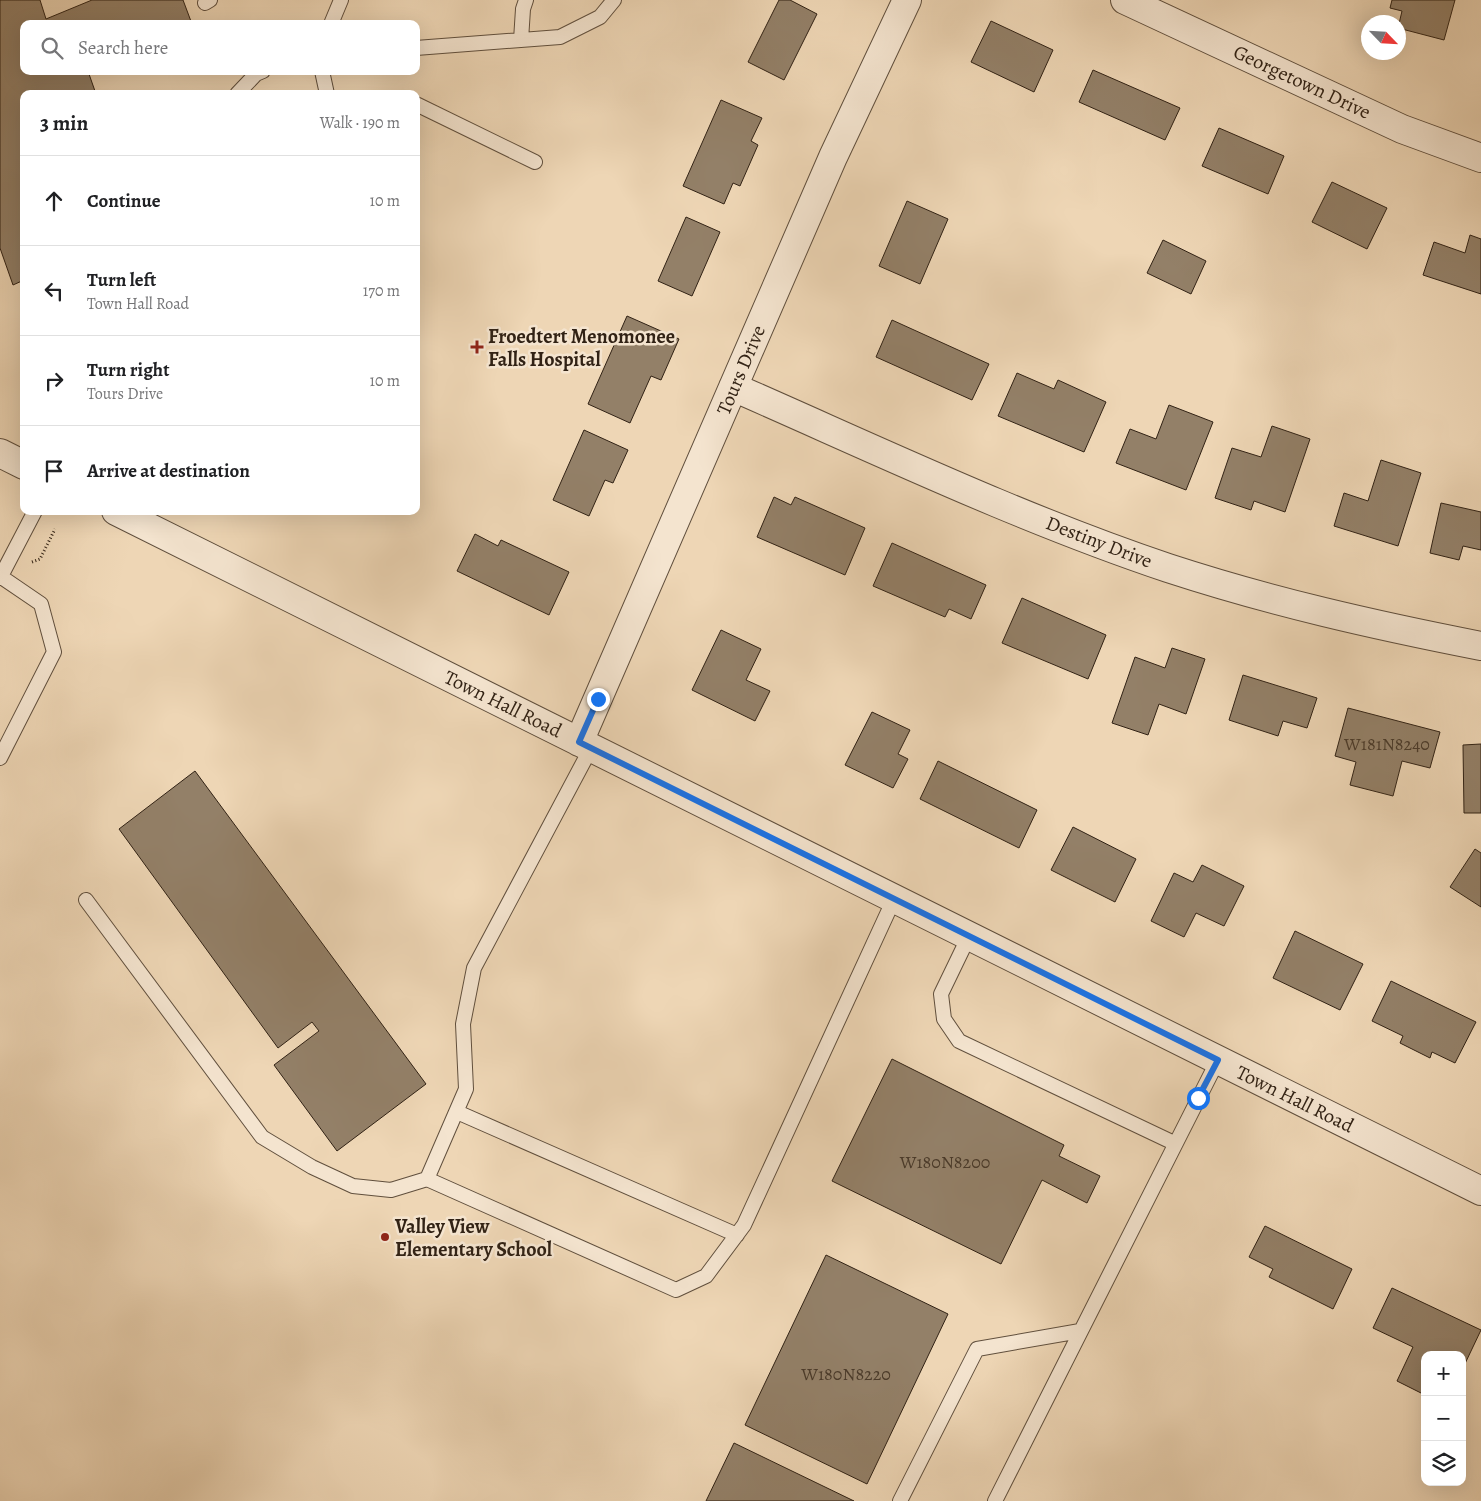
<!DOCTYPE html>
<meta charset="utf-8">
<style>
body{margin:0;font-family:Alegreya,serif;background:#f6f6f6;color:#202124}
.controls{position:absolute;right:15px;bottom:15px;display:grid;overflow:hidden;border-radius:10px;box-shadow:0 5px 20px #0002}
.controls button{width:45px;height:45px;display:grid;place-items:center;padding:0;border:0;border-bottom:1px solid #e0e0e0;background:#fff;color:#202124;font:25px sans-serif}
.compass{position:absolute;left:1361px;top:15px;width:45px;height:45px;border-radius:50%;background:#fff;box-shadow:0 5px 20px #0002;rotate:115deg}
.stop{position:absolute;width:15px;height:15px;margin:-11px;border:4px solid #1a73e8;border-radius:50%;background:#fff}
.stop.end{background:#1a73e8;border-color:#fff;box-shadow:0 1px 5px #0008}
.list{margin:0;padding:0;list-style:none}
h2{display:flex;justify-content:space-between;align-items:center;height:65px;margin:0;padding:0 20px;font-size:21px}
h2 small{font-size:16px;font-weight:400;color:#757577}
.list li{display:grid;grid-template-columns:32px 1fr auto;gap:15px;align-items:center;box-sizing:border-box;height:90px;padding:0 20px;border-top:1px solid #e0e0e0}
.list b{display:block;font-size:19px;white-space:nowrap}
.list p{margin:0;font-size:16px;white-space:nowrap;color:#757577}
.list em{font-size:16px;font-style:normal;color:#757577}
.icon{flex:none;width:28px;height:28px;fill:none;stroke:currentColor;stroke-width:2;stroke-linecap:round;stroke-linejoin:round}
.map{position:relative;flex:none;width:1481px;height:1501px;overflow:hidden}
.search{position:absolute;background:#fff;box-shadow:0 5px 20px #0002;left:20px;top:20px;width:400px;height:55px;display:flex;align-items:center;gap:12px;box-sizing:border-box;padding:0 18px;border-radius:10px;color:#757577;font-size:19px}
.panel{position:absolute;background:#fff;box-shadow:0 5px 20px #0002;left:20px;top:90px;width:400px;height:425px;border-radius:10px}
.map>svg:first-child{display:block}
.building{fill:#938068;stroke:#312215}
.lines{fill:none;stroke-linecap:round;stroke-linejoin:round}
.service-casing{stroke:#604f3d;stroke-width:16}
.minor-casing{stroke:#604f3d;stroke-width:30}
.path{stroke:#312215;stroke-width:3;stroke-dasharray:1 2.5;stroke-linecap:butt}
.service{stroke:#f4e4cf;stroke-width:14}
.minor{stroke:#f4e4cf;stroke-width:28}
.route{stroke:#1a73e8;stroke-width:6}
.poi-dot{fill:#8f2418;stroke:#f4e4cf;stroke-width:2}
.labels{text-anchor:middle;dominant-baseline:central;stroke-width:5;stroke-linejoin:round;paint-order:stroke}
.number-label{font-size:18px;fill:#4a3a2a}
.street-label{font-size:20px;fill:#312215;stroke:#f4e4cf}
.poi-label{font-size:20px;font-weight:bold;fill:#312215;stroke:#f4e4cf;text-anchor:start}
</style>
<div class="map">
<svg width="1481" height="1501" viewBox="0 0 1481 1501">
<rect width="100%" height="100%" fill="#eed6b5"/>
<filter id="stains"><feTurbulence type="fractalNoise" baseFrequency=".004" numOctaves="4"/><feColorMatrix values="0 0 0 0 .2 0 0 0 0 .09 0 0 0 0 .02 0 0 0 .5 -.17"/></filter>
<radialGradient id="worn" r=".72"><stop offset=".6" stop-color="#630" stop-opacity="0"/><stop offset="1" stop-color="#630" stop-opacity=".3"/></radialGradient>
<path class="building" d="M0 0H40L46 19 92 0H183L192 24H24V71H96L89 74 96 94H24V280L13 285 0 248Z
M779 0H790L817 14 784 80 748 62Z
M1392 0H1455L1444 40 1398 28 1402 11 1390 8Z
M991 21 1053 50 1034 92 971 62Z
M1093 70 1180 108 1165 140 1079 102Z
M721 100 762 118 751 141 758 145 740 186 733 183 724 204 683 186Z
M1219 128 1284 156 1268 194 1202 166Z
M1332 182 1387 208 1367 249 1312 222Z
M907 201 948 219 920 284 879 266Z
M686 217 720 232 692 296 658 281Z
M1470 235 1481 239V294L1423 275 1434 242 1465 253Z
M1163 240 1206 261 1191 294 1147 273Z
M627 316 679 339 661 380 651 376 630 423 588 404Z
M892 320 989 364 972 400 876 357Z
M1017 373 1054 389 1058 380 1106 402 1084 452 998 416Z
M1169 405 1213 422 1186 490 1116 463 1130 429 1156 439Z
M1272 426 1310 439 1285 512 1254 501 1251 510 1215 498 1232 448 1261 457Z
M584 430 628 450 613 483 605 480 589 516 553 500Z
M1381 460 1421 473 1398 546 1334 526 1344 493 1368 501Z
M774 497 791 505 795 497 865 528 845 575 757 537Z
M1441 503 1481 512V550L1463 546 1459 560 1430 553Z
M475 534 498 546 501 540 569 572 549 615 457 571Z
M892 543 986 585 971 619 949 609 945 617 873 586Z
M1022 598 1106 635 1088 679 1002 643Z
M721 630 761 649 746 680 770 691 755 721 692 690Z
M1172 648 1205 659 1186 714 1159 704 1148 735 1112 723 1135 657 1165 668Z
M1243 675 1317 698 1307 728 1283 721 1278 736 1229 720Z
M1348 708 1440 732 1430 768 1402 761 1393 796 1350 785 1356 762 1335 756Z
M872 712 910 730 898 754 908 759 893 788 845 765Z
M1481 744V813H1464L1463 745Z
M938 761 1037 810 1019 848 920 799Z
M195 771 426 1084 337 1151 274 1065 319 1031 312 1022 278 1048 119 829Z
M1073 827 1136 859 1115 902 1051 870Z
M1475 849 1481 853V907L1450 887Z
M1202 865 1244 886 1224 926 1196 913 1184 937 1151 921 1174 873 1193 882Z
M1295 931 1363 964 1340 1010 1273 978Z
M1391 981 1476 1022 1455 1063 1432 1052 1430 1058 1400 1043 1403 1036 1372 1021Z
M892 1059 1064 1145 1059 1156 1100 1176 1087 1203 1042 1180 1001 1264 832 1181Z
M1265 1226 1352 1269 1333 1309 1269 1277 1273 1269 1249 1257Z
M826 1255 948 1314 867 1484 745 1425Z
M1392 1288 1481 1330 1462 1370V1355H1425V1395L1397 1381 1413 1347 1373 1328Z
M734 1443 854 1501H706Z"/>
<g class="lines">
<defs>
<path id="service" d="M205 3 210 0
M331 24 341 0
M521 40 523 9 526 0
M416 48 560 37 600 17 614 0
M322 71 327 94
M237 94 256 74 263 71
M416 104 535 162
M0 576 41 604 54 652 0 758
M0 578 35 511
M591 748 474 968 463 1024 466 1089 427 1179 676 1290 706 1276 744 1225 894 899
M86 900 262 1137 312 1167 353 1186 391 1190 427 1179
M969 936 941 994 944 1019 959 1041 1174 1143
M457 1112 737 1235
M900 1501 977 1349 1080 1331
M995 1501 1218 1060"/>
<path id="minor" d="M1125 0 1402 129 1481 158
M733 387C877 450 1019 518 1168 568 1272 602 1374 625 1481 646
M0 453 24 465
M116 511 1481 1191
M579 742 833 157 907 0"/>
</defs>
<use href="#service" class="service-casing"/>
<use href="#minor" class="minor-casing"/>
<path class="path" d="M32 562 40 559 55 529"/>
<use href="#service" class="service"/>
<use href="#minor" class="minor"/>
</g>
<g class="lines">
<path class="route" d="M598 699 579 742 1218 1060 1198 1098"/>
</g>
<g class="poi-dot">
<path d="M474.5 339.5h5v5h5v5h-5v5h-5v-5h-5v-5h5z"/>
<circle cx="385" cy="1237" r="5"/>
</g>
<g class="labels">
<g class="number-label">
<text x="1387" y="744">W181N8240</text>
<text x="945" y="1162">W180N8200</text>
<text x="846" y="1374">W180N8220</text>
</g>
<g class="street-label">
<text transform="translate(1302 82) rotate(25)">Georgetown Drive</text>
<text transform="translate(741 370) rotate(-67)">Tours Drive</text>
<text transform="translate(1099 542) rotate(21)">Destiny Drive</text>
<text transform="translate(503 704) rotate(26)">Town Hall Road</text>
<text transform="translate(1295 1099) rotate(26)">Town Hall Road</text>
</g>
<g class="poi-label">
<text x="488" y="336">Froedtert Menomonee<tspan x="488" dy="23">Falls Hospital</tspan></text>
<text x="395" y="1226">Valley View<tspan x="395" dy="23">Elementary School</tspan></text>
</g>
</g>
<rect width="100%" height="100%" filter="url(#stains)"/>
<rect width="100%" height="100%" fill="url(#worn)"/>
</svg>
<div class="controls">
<button>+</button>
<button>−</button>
<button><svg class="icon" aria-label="layers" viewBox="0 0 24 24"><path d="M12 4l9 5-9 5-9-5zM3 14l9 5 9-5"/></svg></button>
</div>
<svg class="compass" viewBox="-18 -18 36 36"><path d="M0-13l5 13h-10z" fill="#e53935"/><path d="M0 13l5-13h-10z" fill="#757577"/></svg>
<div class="stop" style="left:1198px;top:1098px"></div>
<div class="stop end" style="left:598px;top:699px"></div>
<div class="search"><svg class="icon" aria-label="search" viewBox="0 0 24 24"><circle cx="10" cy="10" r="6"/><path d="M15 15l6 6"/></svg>Search here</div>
<section class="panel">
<h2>3 min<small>Walk · 190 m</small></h2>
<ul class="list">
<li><svg class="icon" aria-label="ahead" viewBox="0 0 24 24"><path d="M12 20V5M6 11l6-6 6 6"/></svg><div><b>Continue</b></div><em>10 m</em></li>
<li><svg class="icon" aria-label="left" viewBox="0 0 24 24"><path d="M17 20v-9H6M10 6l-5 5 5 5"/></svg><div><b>Turn left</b><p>Town Hall Road</p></div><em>170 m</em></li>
<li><svg class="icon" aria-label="right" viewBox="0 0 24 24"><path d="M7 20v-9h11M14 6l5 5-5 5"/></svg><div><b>Turn right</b><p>Tours Drive</p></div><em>10 m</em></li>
<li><svg class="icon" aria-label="arrive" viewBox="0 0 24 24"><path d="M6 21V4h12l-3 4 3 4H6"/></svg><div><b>Arrive at destination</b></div></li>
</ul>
</section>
</div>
